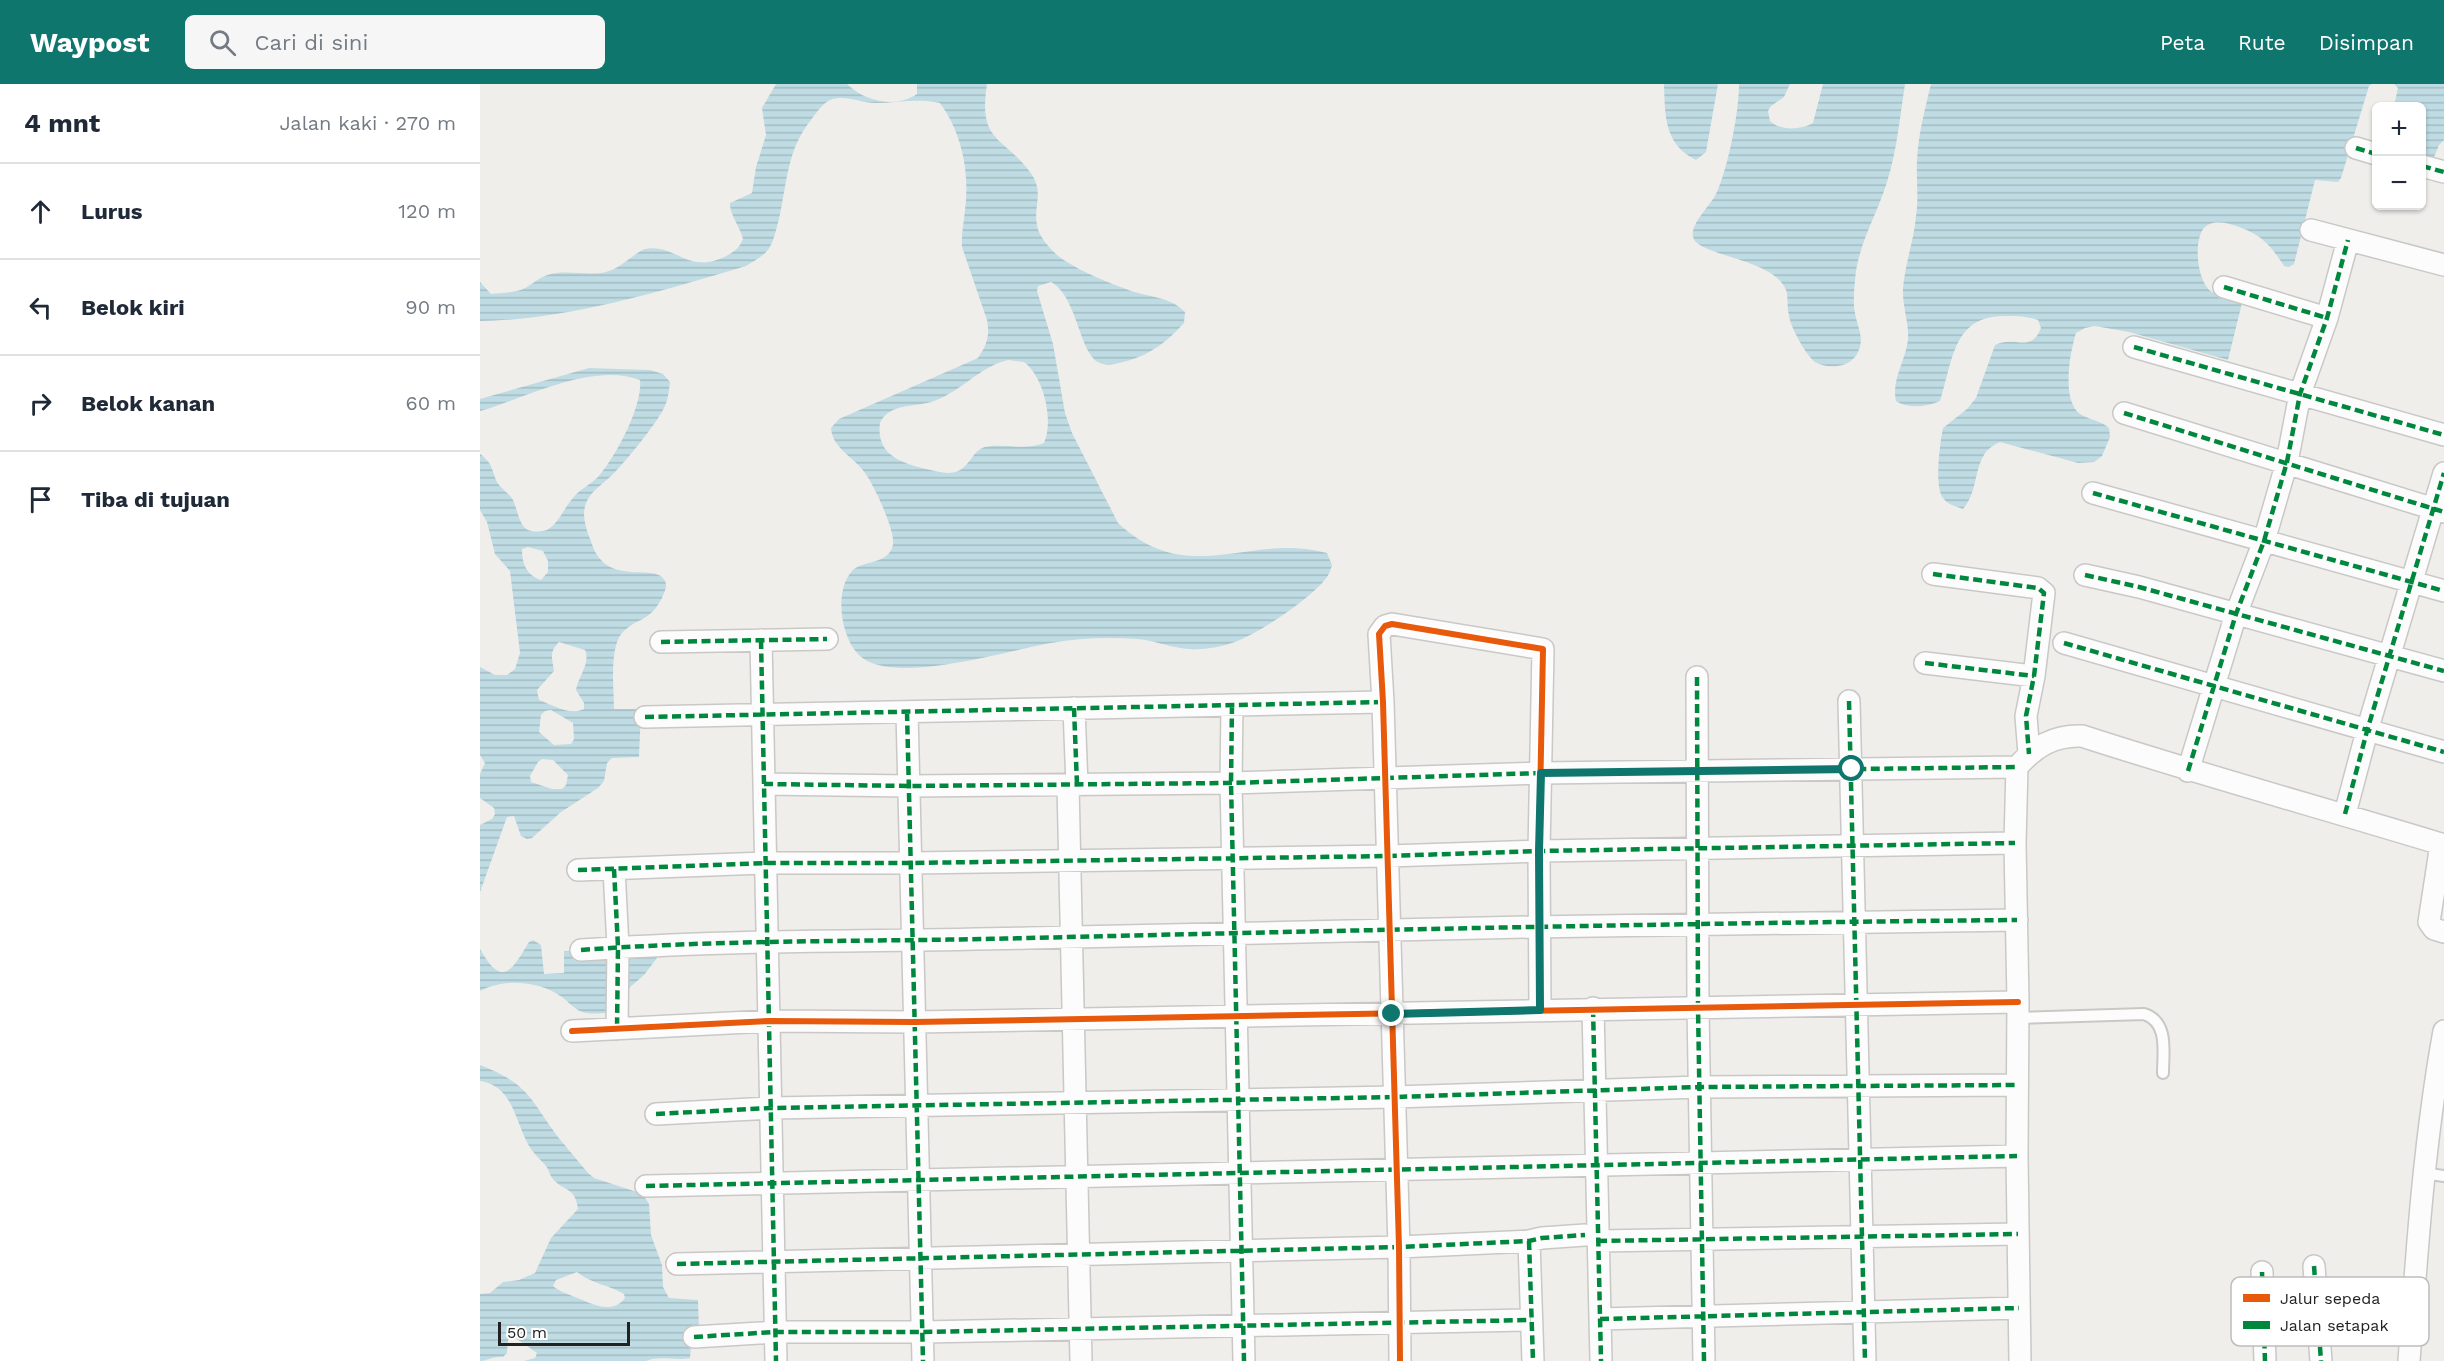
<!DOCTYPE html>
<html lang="id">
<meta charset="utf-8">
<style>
body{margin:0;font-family:"Work Sans",sans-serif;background:#f6f6f7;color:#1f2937}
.controls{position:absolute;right:18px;top:18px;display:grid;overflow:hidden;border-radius:9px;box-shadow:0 2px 4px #0004}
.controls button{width:54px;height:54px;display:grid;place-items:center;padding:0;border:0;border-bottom:2px solid #e0e1e3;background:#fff;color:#1f2937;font:30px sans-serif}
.scale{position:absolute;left:18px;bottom:15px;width:132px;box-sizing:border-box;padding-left:6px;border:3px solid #222;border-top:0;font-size:16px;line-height:21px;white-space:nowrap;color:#222;-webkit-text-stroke:4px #fff;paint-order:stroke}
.stop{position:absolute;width:18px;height:18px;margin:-14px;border:4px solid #0f766e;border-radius:50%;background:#fff}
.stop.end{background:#0f766e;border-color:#fff;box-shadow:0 2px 6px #0008}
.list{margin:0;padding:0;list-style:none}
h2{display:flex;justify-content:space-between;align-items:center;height:78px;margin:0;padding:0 24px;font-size:26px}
h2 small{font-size:20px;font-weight:400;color:#747a83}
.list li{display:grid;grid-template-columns:39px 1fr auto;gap:18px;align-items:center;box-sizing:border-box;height:96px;padding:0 24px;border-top:2px solid #e0e1e3}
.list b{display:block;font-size:22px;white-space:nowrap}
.list em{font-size:20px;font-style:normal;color:#747a83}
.icon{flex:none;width:33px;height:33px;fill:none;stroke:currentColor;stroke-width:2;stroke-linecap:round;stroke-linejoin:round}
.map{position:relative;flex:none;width:1964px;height:1277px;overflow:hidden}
header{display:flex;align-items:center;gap:36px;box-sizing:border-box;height:84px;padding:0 30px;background:#0f766e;color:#fff}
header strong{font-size:28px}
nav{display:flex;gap:33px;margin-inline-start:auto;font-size:21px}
.search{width:420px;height:54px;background:#f6f6f7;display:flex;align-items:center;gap:15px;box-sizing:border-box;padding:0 21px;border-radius:9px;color:#747a83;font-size:22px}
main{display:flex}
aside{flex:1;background:#fff}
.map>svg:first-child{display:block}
.water{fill:url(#water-rules);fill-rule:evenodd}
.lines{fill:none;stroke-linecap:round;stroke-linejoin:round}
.lane-casing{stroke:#c9c8c7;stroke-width:14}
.street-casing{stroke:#c9c8c7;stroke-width:24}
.lane{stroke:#fdfcfc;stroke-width:10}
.street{stroke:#fdfcfc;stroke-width:21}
.quiet{stroke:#00873e;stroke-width:4.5;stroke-dasharray:9 4.5;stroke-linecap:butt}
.cycleway-casing{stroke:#fff;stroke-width:10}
.cycleway{stroke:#e8590c;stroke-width:6}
.route{stroke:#0f766e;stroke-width:8}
.key{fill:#fff;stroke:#bdbdbd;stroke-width:1.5}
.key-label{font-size:16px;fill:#222}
</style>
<header>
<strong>Waypost</strong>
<div class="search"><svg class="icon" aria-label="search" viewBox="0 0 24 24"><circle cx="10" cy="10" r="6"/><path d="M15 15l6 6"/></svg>Cari di sini</div>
<nav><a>Peta</a><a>Rute</a><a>Disimpan</a></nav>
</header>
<main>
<aside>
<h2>4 mnt<small>Jalan kaki · 270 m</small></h2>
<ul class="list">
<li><svg class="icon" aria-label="ahead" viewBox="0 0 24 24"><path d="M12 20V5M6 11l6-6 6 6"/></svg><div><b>Lurus</b></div><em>120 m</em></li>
<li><svg class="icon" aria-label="left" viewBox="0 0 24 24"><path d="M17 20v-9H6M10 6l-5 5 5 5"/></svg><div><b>Belok kiri</b></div><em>90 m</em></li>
<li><svg class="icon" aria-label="right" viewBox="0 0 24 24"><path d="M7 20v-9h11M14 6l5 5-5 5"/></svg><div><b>Belok kanan</b></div><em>60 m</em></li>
<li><svg class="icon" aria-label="arrive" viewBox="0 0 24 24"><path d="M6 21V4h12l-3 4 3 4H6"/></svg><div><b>Tiba di tujuan</b></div></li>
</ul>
</aside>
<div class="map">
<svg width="1964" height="1277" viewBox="0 0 1964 1277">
<defs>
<pattern id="water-rules" width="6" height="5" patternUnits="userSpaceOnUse" patternTransform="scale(1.5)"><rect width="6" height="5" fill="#bfdbe3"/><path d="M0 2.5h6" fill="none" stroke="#a4bcc2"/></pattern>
</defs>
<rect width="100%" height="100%" fill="#f0eeeb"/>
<path class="water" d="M296 0H367C384 17 415 25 437 10V0H507C498 59 522 51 550 88 565 108 553 122 557 141 558 151 569 164 577 171 593 184 626 198 646 205 665 213 690 212 705 228L704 239C689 256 670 271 647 277 638 279 629 283 620 279 599 271 598 213 571 198L558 202 557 207 573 260 585 329 592 349 638 439C709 505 767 448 847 469L852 481C851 485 849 490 847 493 832 514 779 549 755 558 738 564 718 567 701 564 686 562 672 556 657 555 629 553 599 554 571 559 529 566 409 604 378 570 360 551 354 505 373 486 385 476 410 480 413 460 415 446 394 401 385 389 374 373 352 364 351 344L359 335 498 274C507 261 510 252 507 236L482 163C481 149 484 139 485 126 490 89 482 49 460 19 439 14 417 19 395 19 381 19 364 10 350 16 342 20 336 29 331 36 307 65 307 100 299 135 296 146 294 157 288 166 282 173 274 177 266 182 182 207 87 236 0 237V198L11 210C23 209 37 209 47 203 55 198 61 192 71 190 89 186 109 192 126 188 140 185 157 167 165 165 197 159 208 193 248 171 255 167 260 163 263 155 260 143 249 129 250 119L272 109 276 83 286 51 282 24ZM528 276 544 278C564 293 574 337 564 359 545 367 525 359 505 363 493 366 490 382 478 387 466 392 454 386 442 384 418 378 396 369 400 339 410 318 435 324 454 317 482 307 499 283 528 276Z
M1184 0H1238L1226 68 1216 76C1184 60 1185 32 1184 0Z
M1259 0H1310L1304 13 1291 22 1288 27 1290 37C1300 47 1321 46 1333 39L1343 0H1425C1420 32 1417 67 1407 98 1397 131 1377 162 1375 197 1374 207 1373 219 1375 229 1377 242 1385 254 1378 268 1374 277 1366 281 1357 282 1349 283 1342 282 1335 278 1326 271 1310 243 1309 231 1307 224 1308 216 1307 209 1298 174 1218 173 1213 153 1210 140 1230 122 1236 110 1248 85 1259 28 1259 0Z
M1451 0H1892L1889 2 1861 94 1858 98 1835 96 1814 180 1809 183 1804 182C1797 171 1788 158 1776 151 1765 144 1735 131 1724 144 1713 157 1717 199 1732 208 1741 213 1753 216 1762 219L1748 276 1649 248 1615 242 1605 244 1596 249C1590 268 1581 316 1600 330 1609 336 1620 336 1629 344L1630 353 1622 372 1614 378 1598 379 1520 358C1490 370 1502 404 1483 425 1475 422 1468 421 1463 414 1454 402 1460 359 1463 344L1487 325 1496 314 1515 261C1534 251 1551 270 1561 244L1558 236C1547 232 1537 232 1526 232 1472 231 1473 278 1460 317 1447 323 1428 325 1416 317 1411 296 1426 276 1428 255 1429 238 1422 222 1423 204 1425 180 1434 156 1436 132 1439 114 1436 95 1437 77 1438 51 1445 25 1451 0Z
M1909 0H1964V56L1959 61 1952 78 1942 76V22H1914L1918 4 1914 0Z
M109 284 170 286 183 290 190 298C189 307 188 316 184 324 177 339 146 377 134 389 125 399 111 406 106 419 102 430 105 440 108 450 111 456 113 465 117 471 136 500 177 479 185 497 188 503 184 508 182 514 169 539 157 533 142 549 129 564 134 606 134 625H161L159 673 132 674 127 679 124 697 118 704 81 728 52 754 47 755 41 752 34 732 27 733 0 808V741L12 735 15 730 14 724 0 714V690L5 679 0 671V583L15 591H27L35 585 40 569 30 487 15 470 7 438 0 426V370C13 380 11 384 17 398 21 405 29 409 33 416 41 435 39 453 67 446 79 439 84 424 93 414 100 405 110 401 118 393 135 374 163 322 160 296 112 278 46 314 0 327V315ZM48 463 63 467 68 477V488L61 496C46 491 42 479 42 465ZM79 558 105 566C111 579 98 593 96 606L104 619V625C89 632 73 621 59 616L57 606 74 587C72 574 69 568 79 558ZM71 626 93 639 94 655 91 660 74 661 59 648 61 631 65 627ZM62 675 73 676 88 691 86 701 82 705H72L51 698 50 692 58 678Z
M53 856 61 861 64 890 84 889V867L172 866 177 874 164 891 140 912 128 929C119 929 108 931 100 927 93 924 88 917 82 913 59 897 24 894 0 907V865C22 904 31 888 49 858Z
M0 981C49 1000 49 1014 78 1053 88 1065 98 1077 108 1089L114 1094 163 1110 169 1120 171 1151 182 1181 183 1203 189 1214 218 1216 219 1247 212 1248 210 1274C196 1277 179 1271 166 1277H44L55 1274 57 1269 34 1253 28 1256 27 1269 23 1273C13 1272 8 1277 0 1277V1210L10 1209 23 1198 39 1196 55 1189 71 1154 98 1125C95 1102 84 1108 73 1095 70 1092 69 1086 66 1082 61 1076 55 1071 51 1065 35 1041 35 1002 0 997ZM97 1188C114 1201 127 1200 144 1210L145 1214C131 1233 107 1217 90 1211 83 1208 79 1207 73 1202L76 1196Z"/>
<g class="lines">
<defs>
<path id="lane" d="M1538 934 1664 930C1689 938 1683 968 1683 989
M1943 1089 1964 1092"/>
<path id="street" d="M1876 64 1896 70
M1942 82 1964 88
M1831 146 1964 181
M1744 203 1847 234
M1654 263 1964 351
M1644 329 1964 428
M1613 409 1964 507
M1453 490 1558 504 1564 509 1554 592 1546 632 1549 670
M1605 491 1659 503 1964 587
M281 556 296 1277
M181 558 347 555
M1584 559 1964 668
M1445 579 1554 592
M1217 593 1218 923 1224 1277
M1369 617 1385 1277
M752 621 751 699 764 1277
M594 624 597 701
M427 628 443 1277
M165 633 903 618
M1708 687 1756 530 1784 457 1807 378 1820 310 1847 234 1868 156
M284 700 429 702 751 699 1061 689 1537 683
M588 701 601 1277
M1865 730 1887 647 1964 389
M1961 760 1949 838 1954 845 1964 848
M134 785 138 863 137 945
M98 786 286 779H431L908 772 1059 767 1535 759
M101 866C250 855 399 858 548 854 878 846 1207 839 1537 836
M1113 924 1121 1277
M92 947 289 937 435 938 1538 918
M176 1030 291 1024 915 1013 1219 1003 1537 1001
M166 1102 1537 1072
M1049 1157 1053 1277
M1118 1157 1538 1150
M197 1180 919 1163 1049 1157 1062 1154 1105 1151
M1834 1182 1841 1277
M1782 1188 1785 1277
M1120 1235 1539 1224
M214 1253 295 1248H443L1051 1236
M920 1277 919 1163 903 618 899 550 905 542 912 540 1063 565 1059 767 1060 926
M1540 1277 1537 1072 1538 918 1535 759 1537 683C1555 663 1573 651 1602 652 1722 691 1843 724 1964 761
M1929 1277C1937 1165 1944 1058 1964 947"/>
</defs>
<use href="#lane" class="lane-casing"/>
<use href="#street" class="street-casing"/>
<use href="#lane" class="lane"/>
<use href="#street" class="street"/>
<path class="quiet" d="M1876 64 1896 70
M1942 82 1964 88
M1744 203 1847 234
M1654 263 1964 351
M1644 329 1964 428
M1613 409 1964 507
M1453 490 1558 504 1564 509 1554 592 1546 632 1549 670
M1605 491 1659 503 1964 587
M281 556 296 1277
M181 558 347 555
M1584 559 1964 668
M1445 579 1554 592
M1217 593 1218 923 1224 1277
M1369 617 1385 1277
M752 621 751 699 764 1277
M594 624 597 701
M427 628 443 1277
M165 633 903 618
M1708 687 1756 530 1784 457 1807 378 1820 310 1847 234 1868 156
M284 700 429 702 751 699 1061 689 1537 683
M1865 730 1887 647 1964 389
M134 785 138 863 137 945
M98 786 286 779H431L908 772 1059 767 1535 759
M101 866C250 855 399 858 548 854 878 846 1207 839 1537 836
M1113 924 1121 1277
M176 1030 291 1024 915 1013 1219 1003 1537 1001
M166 1102 1537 1072
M1049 1157 1053 1277
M1118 1157 1538 1150
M197 1180 919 1163 1049 1157 1062 1154 1105 1151
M1834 1182 1841 1277
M1782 1188 1785 1277
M1120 1235 1539 1224
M214 1253 295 1248H443L1051 1236"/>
<defs>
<path id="cycleway" d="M92 947 289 937 435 938 1538 918
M920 1277 919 1163 903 618 899 550 905 542 912 540 1063 565 1059 767 1060 926"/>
</defs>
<use href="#cycleway" class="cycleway-casing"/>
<use href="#cycleway" class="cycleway"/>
</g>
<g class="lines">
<path class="route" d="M912 930 1060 926 1059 767 1061 689 1372 685"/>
</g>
<rect x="1751" y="1193" width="198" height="69" rx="9" class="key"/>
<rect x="1763" y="1210" width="27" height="8" fill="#e8590c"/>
<rect x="1763" y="1237" width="27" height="8" fill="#00873e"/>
<g class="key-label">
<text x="1800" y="1220">Jalur sepeda</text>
<text x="1800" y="1247">Jalan setapak</text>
</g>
</svg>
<div class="controls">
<button>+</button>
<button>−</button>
</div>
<div class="scale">50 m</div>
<div class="stop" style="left:1372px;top:685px"></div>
<div class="stop end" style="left:912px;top:930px"></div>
</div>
</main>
